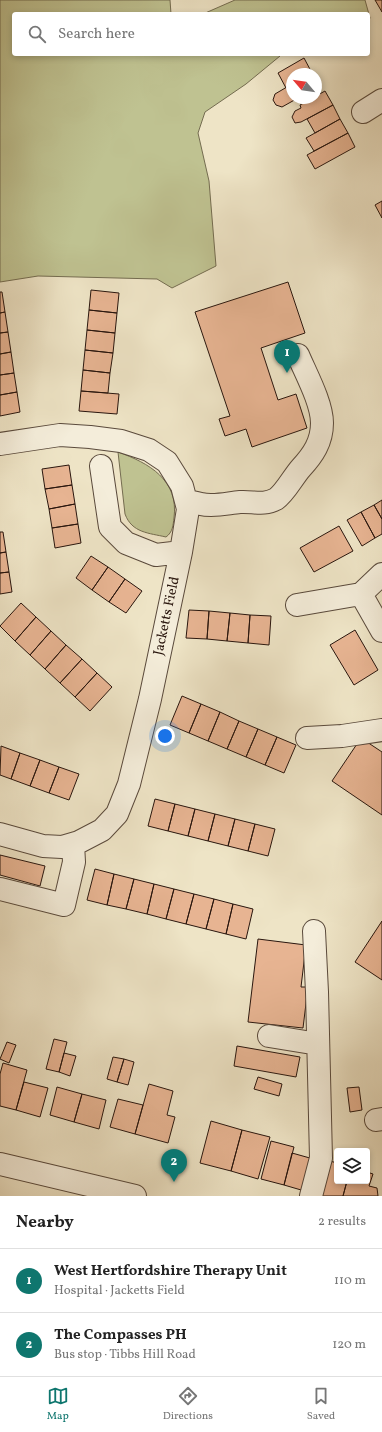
<!DOCTYPE html>
<meta charset="utf-8">
<style>
body{margin:0;font-family:Vollkorn,serif;background:#f6f6f6;color:#222}
.controls{position:absolute;right:12px;bottom:12px;display:grid;overflow:hidden;border-radius:4px;box-shadow:0 2px 6px #0003}
.controls button{width:36px;height:36px;display:grid;place-items:center;padding:0;border:0;border-bottom:1px solid #e0e0e0;background:#fff;color:#222;font:20px sans-serif}
.compass{position:absolute;left:286px;top:68px;width:36px;height:36px;border-radius:50%;background:#fff;box-shadow:0 2px 6px #0003;rotate:299deg}
.you{position:absolute;left:165px;top:736px;width:14px;height:14px;margin:-10px;border:3px solid #fff;border-radius:50%;background:#1a73e8;box-shadow:0 0 0 6px #1a73e833}
.badge{display:grid;place-items:center;width:26px;height:26px;border-radius:50%;background:#0f766e;color:#fff;font-size:13px;font-weight:700}
.pin{position:absolute;translate:-50% -33px;filter:drop-shadow(0 1px 2px #0008)}
.pin::after{content:'';position:absolute;top:21px;width:14px;height:12px;background:inherit;clip-path:polygon(0 0,100% 0,50% 100%)}
.list{margin:0;padding:0;list-style:none}
h2{display:flex;justify-content:space-between;align-items:center;height:52px;margin:0;padding:0 16px;font-size:17px}
h2 small{font-size:13px;font-weight:400;color:#767676}
.list li{display:grid;grid-template-columns:26px 1fr auto;gap:12px;align-items:center;box-sizing:border-box;height:64px;padding:0 16px;border-top:1px solid #e0e0e0}
.list b{display:block;font-size:15px;white-space:nowrap}
.list p{margin:0;font-size:13px;white-space:nowrap;color:#767676}
.list em{font-size:13px;font-style:normal;color:#767676}
.icon{flex:none;width:22px;height:22px;fill:none;stroke:currentColor;stroke-width:2;stroke-linecap:round;stroke-linejoin:round}
.map{position:relative;flex:none;width:382px;height:1196px;overflow:hidden}
.search{position:absolute;background:#fff;box-shadow:0 2px 6px #0003;left:12px;right:12px;top:12px;height:44px;display:flex;align-items:center;gap:10px;box-sizing:border-box;padding:0 14px;border-radius:4px;color:#767676;font-size:15px}
.sheet{height:180px;background:#fff}
nav{display:flex;justify-content:space-around;align-items:center;box-sizing:border-box;height:56px;border-top:1px solid #e0e0e0;background:#fff;font-size:11px;color:#767676}
nav a{display:grid;justify-items:center;gap:2px}
nav .on{color:#0f766e}
.map>svg:first-child{display:block}
.green{fill:#bfc291;stroke:#746c50}
.building{fill:#e7b492;stroke:#29160e}
.lines{fill:none;stroke-linecap:round;stroke-linejoin:round}
.minor-casing{stroke:#5a4a3c;stroke-width:24}
.minor{stroke:#f4edda;stroke-width:22}
.labels{text-anchor:middle;dominant-baseline:central;stroke-width:3;stroke-linejoin:round;paint-order:stroke}
.street-label{font-size:14px;fill:#29160e;stroke:#f4edda}
</style>
<div class="map">
<svg width="382" height="1196" viewBox="0 0 382 1196">
<rect width="100%" height="100%" fill="#eee4c6"/>
<filter id="stains"><feTurbulence type="fractalNoise" baseFrequency=".005" numOctaves="4"/><feColorMatrix values="0 0 0 0 .2 0 0 0 0 .09 0 0 0 0 .02 0 0 0 .5 -.17"/></filter>
<radialGradient id="worn" r=".72"><stop offset=".6" stop-color="#630" stop-opacity="0"/><stop offset="1" stop-color="#630" stop-opacity=".3"/></radialGradient>
<path class="green" d="M0 0H170L171 14H14V54H280V56L246 84 205 112 198 133 209 181 216 266 172 288 157 279 38 276 0 282Z
M235 0H365L370 18 368 21V14H203Z
M118 452C149 463 179 480 174 518 173 525 173 532 166 537 149 533 132 533 125 514Z"/>
<path class="building" d="M375 0H382V12Z
M304 58 312 73 292 74V84L286 88 278 73Z
M292 84V98H298L282 107 276 105 273 100 275 94Z
M325 91 333 105 301 122 295 123 292 117 295 111 301 108 300 105 313 98H316V96Z
M333 105 340 119 315 133 307 119Z
M340 119 348 133 314 151 306 138Z
M348 133 355 147 315 169 307 155Z
M382 201V218L375 205Z
M288 282 305 333 261 348 278 400 296 394 307 428 252 447 246 429 225 436 219 419 230 416 195 312Z
M91 290 119 293 117 313 89 310Z
M0 292H2L5 312 0 313Z
M89 310 117 313 115 333 87 330Z
M5 312 8 332 0 333V313Z
M87 330 115 333 113 353 85 350Z
M8 332 11 352 0 354V333Z
M85 350 113 353 110 373 83 370Z
M11 352 14 373 0 375V354Z
M83 370 110 373 108 393 81 391Z
M14 373 17 392 0 395V375Z
M81 391 119 394 117 414 79 411Z
M17 392 20 412 0 416V395Z
M69 465 72 485 45 489 42 469Z
M72 485 75 504 49 509 45 489Z
M382 500V519L374 505Z
M75 504 78 524 52 528 49 509Z
M374 505 382 519V534L375 538 361 512Z
M361 512 375 538 362 546 347 520Z
M78 524 81 543 55 548 52 528Z
M339 526 353 551 314 572 300 548Z
M0 532H3L6 552 0 553Z
M6 552 9 572 0 573V553Z
M91 556 108 567 92 590 76 578Z
M108 567 125 579 109 602 92 590Z
M9 572 12 592 0 594V573Z
M125 579 142 591 126 613 109 602Z
M21 603 36 617 15 641 0 626Z
M189 610 209 611 207 639 186 638Z
M209 611 230 613 227 641 207 639Z
M230 613 250 615 248 643 227 641Z
M250 615 271 616 269 645 248 643Z
M36 617 51 631 30 655 15 641Z
M355 630 378 670 354 685 330 645Z
M51 631 66 645 45 669 30 655Z
M66 645 82 659 60 683 45 669Z
M82 659 97 673 75 697 60 683Z
M97 673 112 687 90 711 75 697Z
M182 696 201 704 189 733 170 725Z
M201 704 220 712 208 741 189 733Z
M220 712 239 721 227 749 208 741Z
M239 721 258 729 246 757 227 749Z
M258 729 277 737 265 765 246 757Z
M277 737 296 745 284 773 265 765Z
M361 738 382 752V815L332 781Z
M1 746 20 753 11 779 0 775Z
M20 753 40 760 30 786 11 779Z
M40 760 59 767 49 793 30 786Z
M59 767 79 774 69 800 49 793Z
M155 799 175 804 168 831 148 826Z
M175 804 195 809 188 836 168 831Z
M195 809 215 814 208 841 188 836Z
M215 814 235 819 228 846 208 841Z
M235 819 255 824 248 851 228 846Z
M255 824 275 829 268 856 248 851Z
M0 855 45 866 40 886 0 875Z
M95 869 114 874 107 905 87 900Z
M114 874 134 879 126 909 107 905Z
M134 879 154 884 147 914 126 909Z
M154 884 174 889 166 919 147 914Z
M174 889 194 894 186 924 166 919Z
M194 894 214 899 206 929 186 924Z
M214 899 233 904 226 934 206 929Z
M233 904 253 909 246 939 226 934Z
M382 921V980L355 962Z
M258 939 306 945 301 987H308L303 1028 248 1022Z
M54 1039 67 1042 59 1072 46 1069Z
M7 1042 16 1045 9 1063 0 1059Z
M237 1046 300 1057 296 1077 234 1066Z
M64 1053 76 1056 70 1076 59 1072Z
M113 1057 124 1059 117 1082 107 1079Z
M124 1059 134 1062 128 1085 117 1082Z
M3 1063 27 1070 16 1110 0 1106V1074Z
M258 1077 282 1084 279 1096 254 1089Z
M24 1082 48 1088 40 1117 16 1110Z
M149 1084 173 1091 167 1115 175 1117 168 1143 135 1134Z
M57 1087 82 1094 74 1122 50 1115Z
M359 1087 362 1110 350 1112 347 1088Z
M82 1094 106 1100 99 1129 74 1122Z
M118 1099 143 1105 135 1134 110 1127Z
M211 1121 242 1130 231 1171 200 1163Z
M242 1130 270 1137 258 1179 231 1171Z
M271 1141 294 1147 284 1185 261 1179Z
M292 1153 317 1160 308 1192 284 1185Z
M330 1161 337 1163V1181H347L343 1196H319Z
M367 1172 373 1174 369 1186 377 1188 378 1196H343L347 1181H367Z"/>
<g class="lines">
<defs>
<path id="minor" d="M363 112 382 100
M0 444 60 435 90 437 121 441 149 450 167 462 182 486 188 509 181 552 150 699 129 784 117 814 102 830 79 842 62 847 43 846 0 834
M101 466 110 527 126 543 156 555 181 552
M186 500C191 502 196 503 201 504 214 507 228 503 240 502 253 501 263 506 276 499 285 493 293 477 301 468 313 455 322 442 322 423 322 403 306 374 298 355
M361 594 382 631
M297 605 361 594 382 574
M307 738 342 736 382 730
M0 889 64 905 74 862 73 844
M269 1036 318 1044
M376 1120 382 1119
M0 1164 135 1196
M311 1196 321 1158 317 992 314 931"/>
</defs>
<use href="#minor" class="minor-casing"/>
<use href="#minor" class="minor"/>
</g>
<g class="labels">
<g class="street-label">
<text transform="translate(167 616) rotate(-78)">Jacketts Field</text>
</g>
</g>
<rect width="100%" height="100%" filter="url(#stains)"/>
<rect width="100%" height="100%" fill="url(#worn)"/>
</svg>
<div class="controls">
<button><svg class="icon" aria-label="layers" viewBox="0 0 24 24"><path d="M12 4l9 5-9 5-9-5zM3 14l9 5 9-5"/></svg></button>
</div>
<svg class="compass" viewBox="-18 -18 36 36"><path d="M0-13l5 13h-10z" fill="#e53935"/><path d="M0 13l5-13h-10z" fill="#767676"/></svg>
<div class="you"></div>
<div class="pin badge" style="left:287px;top:373px">1</div>
<div class="pin badge" style="left:174px;top:1182px">2</div>
<div class="search"><svg class="icon" aria-label="search" viewBox="0 0 24 24"><circle cx="10" cy="10" r="6"/><path d="M15 15l6 6"/></svg>Search here</div>
</div>
<section class="sheet">
<h2>Nearby<small>2 results</small></h2>
<ul class="list">
<li><span class="badge">1</span><div><b>West Hertfordshire Therapy Unit</b><p>Hospital · Jacketts Field</p></div><em>110 m</em></li>
<li><span class="badge">2</span><div><b>The Compasses PH</b><p>Bus stop · Tibbs Hill Road</p></div><em>120 m</em></li>
</ul>
</section>
<nav>
<a class="on"><svg class="icon" aria-label="map" viewBox="0 0 24 24"><path d="M3 6l6-2 6 2 6-2v14l-6 2-6-2-6 2zM9 4v14M15 6v14"/></svg>Map</a>
<a><svg class="icon" aria-label="directions" viewBox="0 0 24 24"><path d="M12 3l9 9-9 9-9-9zM9 14v-3h6M13 9l2 2-2 2"/></svg>Directions</a>
<a><svg class="icon" aria-label="saved" viewBox="0 0 24 24"><path d="M7 4h10v16l-5-4-5 4z"/></svg>Saved</a>
</nav>
